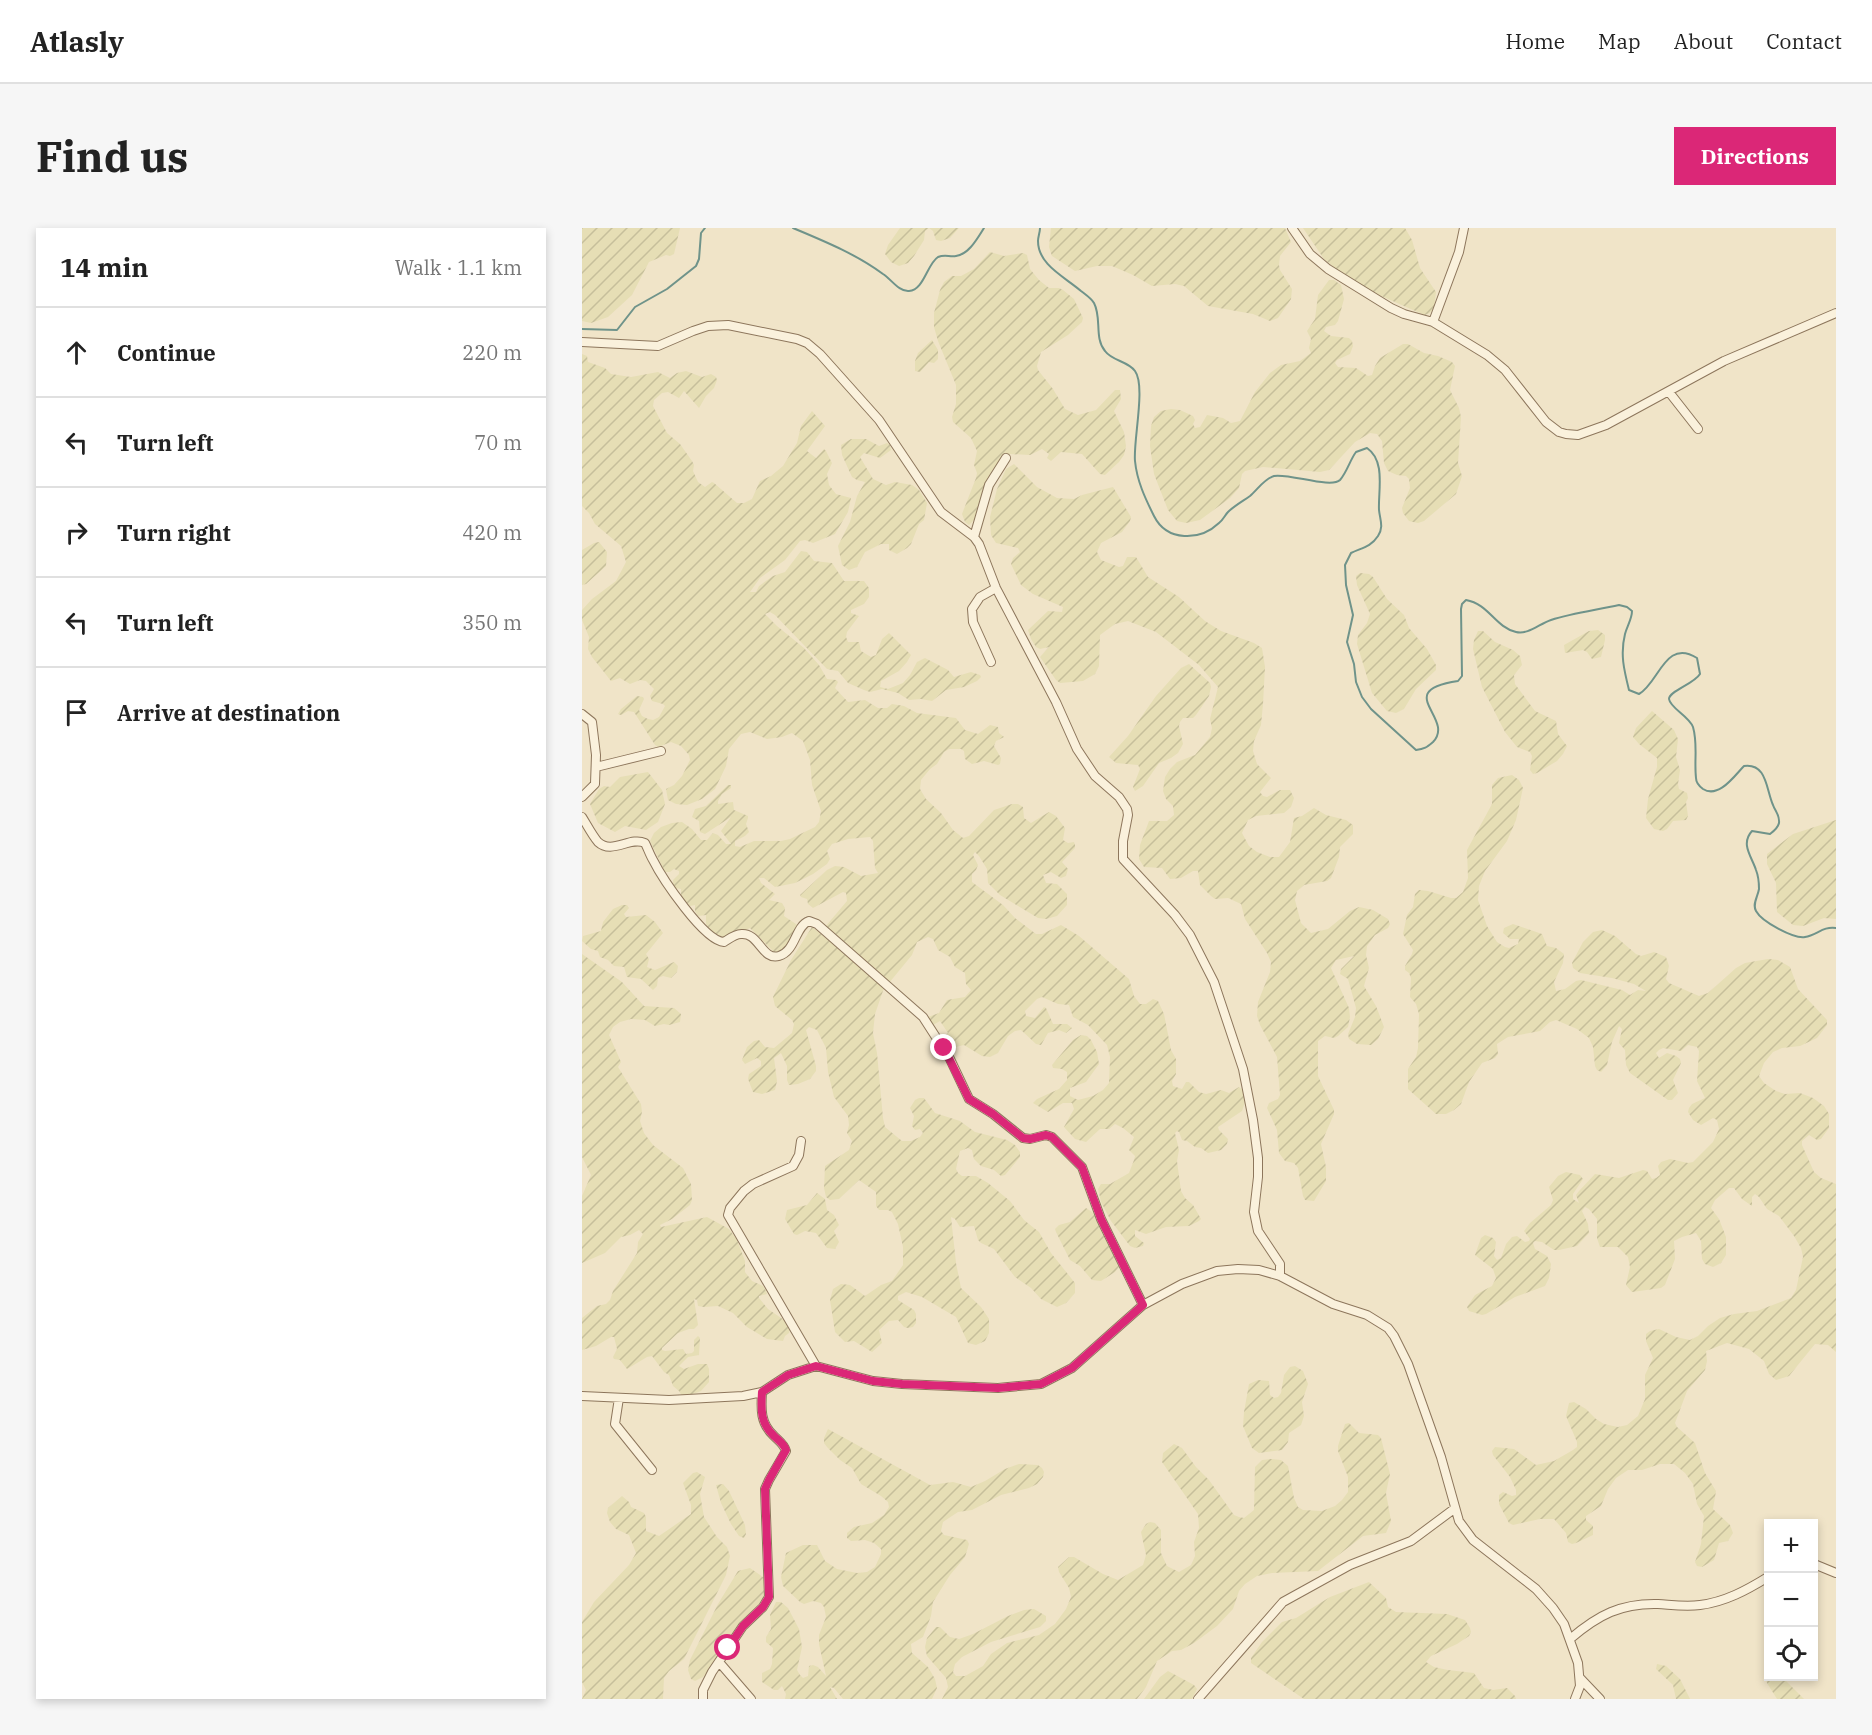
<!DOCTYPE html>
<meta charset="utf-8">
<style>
body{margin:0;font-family:"IBM Plex Serif",serif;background:#f6f6f6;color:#222}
.controls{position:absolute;right:18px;bottom:18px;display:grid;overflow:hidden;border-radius:0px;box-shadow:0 3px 9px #0003}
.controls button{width:54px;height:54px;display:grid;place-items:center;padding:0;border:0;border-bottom:2px solid #e0e0e0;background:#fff;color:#222;font:30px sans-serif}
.stop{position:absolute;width:18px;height:18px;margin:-14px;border:4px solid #db2777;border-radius:50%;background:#fff}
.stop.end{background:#db2777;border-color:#fff;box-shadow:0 2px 6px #0008}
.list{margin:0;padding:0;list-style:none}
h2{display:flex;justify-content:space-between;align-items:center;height:78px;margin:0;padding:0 24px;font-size:26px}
h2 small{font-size:20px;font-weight:400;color:#767676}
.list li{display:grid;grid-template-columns:39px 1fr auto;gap:18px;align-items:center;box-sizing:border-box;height:90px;padding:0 24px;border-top:2px solid #e0e0e0}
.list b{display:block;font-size:22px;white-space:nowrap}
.list em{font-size:20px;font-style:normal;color:#767676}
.icon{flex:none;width:33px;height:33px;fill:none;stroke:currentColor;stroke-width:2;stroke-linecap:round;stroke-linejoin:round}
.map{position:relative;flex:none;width:1254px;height:1471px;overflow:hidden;border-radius:0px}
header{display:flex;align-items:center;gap:36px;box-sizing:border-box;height:84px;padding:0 30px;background:#fff;border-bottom:2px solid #e0e0e0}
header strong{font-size:28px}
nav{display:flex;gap:33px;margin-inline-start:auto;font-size:21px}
.intro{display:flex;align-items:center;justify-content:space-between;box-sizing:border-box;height:144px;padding:0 36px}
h1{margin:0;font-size:42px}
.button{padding:15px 27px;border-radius:0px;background:#db2777;color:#fff;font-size:21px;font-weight:700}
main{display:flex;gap:36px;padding:0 36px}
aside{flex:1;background:#fff;border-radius:0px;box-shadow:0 3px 9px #0003}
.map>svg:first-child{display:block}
.farmland{fill:url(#farmland-furrows)}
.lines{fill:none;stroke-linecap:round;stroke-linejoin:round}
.stream{stroke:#6f938a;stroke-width:2}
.minor-casing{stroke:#8d765c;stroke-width:10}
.minor{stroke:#faf1dc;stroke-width:8}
.route{stroke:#db2777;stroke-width:8}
</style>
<header>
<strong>Atlasly</strong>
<nav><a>Home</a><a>Map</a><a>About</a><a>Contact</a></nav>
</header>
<div class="intro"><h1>Find us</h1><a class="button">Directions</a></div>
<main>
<aside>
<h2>14 min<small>Walk · 1.1 km</small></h2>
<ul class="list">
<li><svg class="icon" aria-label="ahead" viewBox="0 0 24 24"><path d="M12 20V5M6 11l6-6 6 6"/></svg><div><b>Continue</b></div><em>220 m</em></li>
<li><svg class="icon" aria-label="left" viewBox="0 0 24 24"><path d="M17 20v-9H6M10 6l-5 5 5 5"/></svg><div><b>Turn left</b></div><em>70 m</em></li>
<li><svg class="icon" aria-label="right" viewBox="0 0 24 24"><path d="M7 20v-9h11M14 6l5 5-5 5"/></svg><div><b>Turn right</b></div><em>420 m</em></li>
<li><svg class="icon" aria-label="left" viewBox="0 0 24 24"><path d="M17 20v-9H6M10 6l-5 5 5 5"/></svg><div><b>Turn left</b></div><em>350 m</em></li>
<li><svg class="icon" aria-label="arrive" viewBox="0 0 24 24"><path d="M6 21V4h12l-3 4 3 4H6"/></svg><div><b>Arrive at destination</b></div></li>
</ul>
</aside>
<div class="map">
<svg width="1254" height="1471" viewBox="0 0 1254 1471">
<defs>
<pattern id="farmland-furrows" width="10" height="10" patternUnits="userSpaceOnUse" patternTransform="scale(1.5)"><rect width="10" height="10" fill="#e6deb5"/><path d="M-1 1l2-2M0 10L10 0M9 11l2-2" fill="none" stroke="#c6bf9b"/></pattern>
</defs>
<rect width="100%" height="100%" fill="#f0e4c8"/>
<path class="farmland" d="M0 0H98L92 26 88 28 84 27 67 34 50 67 26 89 9 95 0 93Z
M318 0H377L368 10 359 13 354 12 351 3 347 0 343 3 342 12 332 28 326 35 317 38 309 34 303 26 306 17Z
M469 0H703L709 14 698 28 697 37 698 42 710 61 709 71 696 90 688 93 671 86 626 78 602 58 593 56 570 58 551 47 530 38H515L493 43 470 28 467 19Z
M721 0H823L830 12 838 40 854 64 852 81 848 85 843 87 831 82 788 63 764 49 742 31Z
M408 24 422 28 441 25 445 27 448 41 457 52 467 60H477L481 62 492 71 501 90 500 94 486 107 459 124 455 138 456 142 471 161 483 181 496 187 514 182 533 162H538L539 171 532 183 542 204 544 218 542 227 537 234 523 247 518 246 500 226 479 224 469 233 465 230 467 226 460 221 448 227 428 226 424 228 394 290 387 297 383 294 380 286 394 250 395 245 392 237 395 223 389 210 371 194 370 189 374 176V157L356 113 352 99V85L358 62 362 54 370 48H379L392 41Z
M747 52H752L759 57 762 71 756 93 753 97 744 99 742 103 749 108 767 110 770 113 771 118 768 126 755 132 753 135 756 139 774 140 786 148 790 147 793 138 798 130 821 116H826L842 125 856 128 870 134 873 138 868 162 877 180 879 189 876 235 880 248 874 266 842 293 836 295 827 293 821 285 820 280 828 260 827 251 824 248 815 247 806 243 802 235 800 213 795 206 788 205 773 214 747 242 738 244 681 239 663 243 660 246 657 260 648 270 618 292 604 295 595 293 586 282 572 246 568 218 569 198 572 189 579 183 589 181 598 182 611 188 613 192 611 196 613 200 618 199 625 187 641 190 649 195 658 193 673 164 688 145 699 137 718 133 729 125 727 120 729 111 725 103 733 91 736 67Z
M350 112 356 122V131L352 135 347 134 338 144 333 143V133L336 125Z
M0 126 5 128 6 134 23 140 29 146 49 149 76 144 88 150 95 145 104 143 120 149 129 146 134 149 135 152 132 160 124 168 117 180 102 163 97 170 86 164 80 165 72 172 71 178 85 205 98 216 110 233 112 237 111 243 116 254 123 259 130 254 132 255 155 275H162L170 271 178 253 189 248 201 238 215 215 219 198 230 183 243 198 225 223 234 230 242 221 244 223 250 235 245 246 247 257 254 266 269 270 266 284 253 306 231 315 223 312 218 313 203 332 178 350 168 364H174L177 358 191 348 203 344 219 323 225 324 232 333 250 335 262 353H282L287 360V369L282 376 269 382V385L277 388 265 404 264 409 266 414H277L279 423 289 429 294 427 300 411 307 405 329 427 325 434 317 443 299 453 298 459 306 461 321 455 328 447 335 434 343 430 366 442 372 449 389 444 398 447 399 449 395 453 382 459 364 462 350 473 339 471 327 472 316 465 300 461 288 464 282 462 266 455 256 443 245 441 193 387 188 384 183 386 195 398 222 420 237 437 245 451 254 452 256 454 253 460 266 474 283 472 296 480H305L310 476 322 478 335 485 374 490 383 502 396 506 408 497 416 499 417 505 422 509 414 513 412 518 419 530 418 536 416 537 402 533 390 536 383 531 382 523 379 521H367L362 524 355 536 348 541 339 552 338 561 344 571 359 585 371 602 381 610 387 608 412 582 430 576H436L441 579 442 590 449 595 467 584 474 588 483 600 481 612 486 615 492 614 493 617V620L480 634 486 641 484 648 479 650 469 644 461 647 464 655 475 656 485 666V677L475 688 464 691 456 690 418 667 406 655 405 641 397 628 393 624 391 627 396 637 394 642 390 646V654L421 677 433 690 454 706H460L479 697 497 708 547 751 552 768 558 776H564L571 771 576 773 582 786 589 822 594 831V846L590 853 591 858 600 861 604 854H607L617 864 624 866 639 862 647 865 657 859 662 863 664 871 660 883 636 899 637 902 646 911 645 916 639 922 626 925 619 920 613 919 605 913 600 912 597 904 595 903 593 905 597 922 595 933 599 963 603 970 611 977 619 991 617 993 607 998 584 999 564 1006 553 1002V1008L562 1015 561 1018 553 1020 548 1018 529 993 519 974 516 961 519 956H528L547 945 552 932 553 928 547 922 552 909 541 900 533 896 527 901H518L504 914 493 911 482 899 492 881 490 875H481L466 884 451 875 455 871 477 861 485 852V844L480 841 471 840 470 837 491 812 499 807 505 808 509 812 515 824 517 836 504 854 488 860V868L496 872 511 868 521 862 527 855 528 829 525 817 506 797 491 789 487 777 476 776 460 769 455 771 443 783 444 788 453 790 462 779 464 780 471 796H485L490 800 484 805 477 802 466 805 459 817 454 816 439 802 433 803 426 808 416 825 408 829 400 828 382 817 365 821 359 810 366 805 358 793 351 797 346 789 357 785 365 772 383 769 389 762 384 756 383 745 373 739 368 729 356 722 351 711 346 709 335 714 330 727 307 755 248 705 243 699 265 673 264 665 261 664 231 680 226 676 225 671 219 669 218 667 245 642 253 638 262 639 279 648 296 645 293 640 291 613 288 609 266 611 250 616 245 623 248 631 245 636 231 646 213 655 193 659 182 650H177L179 655 193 666 187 672 200 675 203 680 202 688 217 698 201 724 193 725 168 700 142 712 132 708 124 696V687L116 688 113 683V677L108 678 104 674 99 667V661L93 660 91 655V652L97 646V643L92 641 88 644H83L68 613 72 605 79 599 90 595 100 594 110 601 119 612H125L131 605 136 607 144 616H149L139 603 149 589 123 606 118 604 117 593 110 589 113 581 124 578 146 557H149V560L140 566 136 573V576L151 574 152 582 166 588V590L164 596 167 604 163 608 153 613V618L158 619 172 613H199L208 611 233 599 237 594 239 583 230 557 228 532 221 513 210 505 200 509 185 511 168 504 159 506 147 521 144 538 133 561 120 571 105 577 94 576 86 572 84 561 92 557 100 548 108 532 107 527 99 518 89 514 76 519 73 517 52 484 46 483 39 487 36 486 39 481 55 468 61 469 62 471 57 482 60 488 66 491 71 492 77 489 83 478 81 476 70 473 68 468 72 461 64 453 58 452 48 456 38 450 29 453 10 429 6 421 7 409 0 392V382L10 371 34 353 44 334 39 318 13 296 7 285 0 278Z
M269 211H284L297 218 305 215 308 217 309 222 298 230 282 225 278 229 291 251 304 257 313 254 330 257 337 262 345 275 342 292 337 296 329 316 325 320 315 326 307 322V316H299L283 324 275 339 267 342 260 337 256 318 268 294 275 268 283 254 275 252 270 249 260 227 259 217Z
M432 236 455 259 475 270 492 271 500 267 531 259 549 289 548 293 540 304 519 315 515 324 519 332 537 339 541 338 545 329H554L566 349 597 369 623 393 639 403 672 415 680 420 683 439 681 476 679 497 672 513 671 523 675 536 689 550 678 564 681 568 685 569 698 562H708L712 570 709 579 702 585 674 588 666 592 660 605 667 618 675 624 688 629H697L708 614 712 590 720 588 732 580 744 587 764 592 771 597V606L758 619 757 629 749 650 745 653 722 657 715 663 713 672 719 695 729 705 746 701 768 683 777 679 791 682 806 691 808 696 806 700 793 707 785 718 784 727 787 740 782 758 794 778 802 799 796 811 789 817 775 816 767 811 766 806 773 789 774 780 766 751 758 746 759 741 772 728 754 732 749 740 767 780 768 789 766 799 756 808 752 810 743 808 736 813V848L752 882V886L739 916 744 939V953L732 973 723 972 721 968 716 940 712 935 703 933 697 925 695 902 685 880 687 875 696 871 698 867 695 829 678 797 675 788 676 774 688 744 689 734 685 725 663 691 659 676 646 670 633 671 629 668 618 657 616 643H611L599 650 588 651 580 640 562 639 557 631 558 617 567 593H585L592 587 591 578 584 571 581 563 583 549 588 541 595 534 613 527 628 509 630 500 628 491 636 459 617 437 574 404 546 393 533 396 518 407 517 438 513 446 501 453 478 455 474 452 458 429 467 419 458 421 454 419 449 411 446 402 466 383 480 384 481 379 451 366 439 357 429 336 431 330 438 324 436 320 414 315 409 307 408 289 415 261 424 241Z
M17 314 25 324 24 338 4 356 0 357V322L12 315Z
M778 345 787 346 791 349 805 371 822 387 827 400 845 421 854 437V442L834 461 822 481 814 485 805 483 790 465 775 416 776 407 785 395 788 386 775 357 774 348Z
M1016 402 1023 407V412L1019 429 1010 431 1005 424 1001 422 983 425 982 417 1007 403Z
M896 403H901L913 414 931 422 938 428 940 437 932 447 933 456 953 483 974 493 976 506 985 518 981 526 975 533 955 545 951 546 948 542 950 528 948 524 935 519 923 504 900 459 891 421 892 412Z
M607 436 628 455 629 459 627 468 614 487 611 490H601L598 494 597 498 601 516 596 525 589 530 577 535 561 558 553 563 551 559 558 541 556 537 534 535 527 529 546 508 574 468 599 440Z
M1070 483 1092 502 1096 511 1094 529 1098 542 1096 556 1097 561 1105 565 1106 570 1104 574 1106 588 1104 592 1091 593 1085 601 1081 603 1072 601 1064 590 1066 571 1075 539V530L1057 516 1051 509 1054 500Z
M66 544 80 562 83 576 76 594 64 602 43 598 33 604 16 595 8 576 17 561 22 558 28 559 38 549Z
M930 547 937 552 941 560 934 592 925 613 903 643 897 658 896 672 905 698 915 714 923 719 927 720 936 716 937 711H928L921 705 922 700 931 696 960 706 965 718 974 720 982 726 981 735 972 754 974 763 983 761 994 753 999 752 1040 762 1048 767 1056 762 1064 763 1052 756 1030 750 998 745 991 740 990 735 1001 714 1011 704 1020 702 1033 708 1054 726 1059 728 1072 724 1084 729 1087 738 1084 751 1087 755 1117 768 1126 765 1154 740 1163 735 1186 731 1196 732 1208 739 1216 761 1245 792V797L1235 810 1218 818 1200 820 1191 824 1182 835 1177 848 1182 855 1194 863 1203 866 1218 865 1231 870 1242 878 1247 886V900L1239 911 1235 912 1227 907 1220 913V917L1232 944 1239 950 1254 956V1124L1246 1117 1233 1116 1207 1148 1194 1152 1187 1146 1182 1133 1167 1121 1145 1115 1124 1123 1125 1133 1123 1142 1105 1163 1093 1195 1095 1199 1113 1215 1123 1245 1134 1263 1131 1281 1148 1297 1151 1305 1146 1313 1137 1315 1132 1332 1120 1339 1115 1338 1113 1334 1119 1316 1122 1288 1115 1276 1111 1256 1103 1245 1092 1236H1078L1060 1242H1046L1034 1250 1026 1261 1019 1278 1004 1288V1292L1011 1298V1307L994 1315 990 1316 986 1314 984 1305 972 1291H958L931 1297 927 1295 917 1276V1267L921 1264 930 1268 934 1267V1262L928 1249 911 1227 910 1223 913 1219 932 1221 954 1237 972 1233 991 1222 995 1219V1214L984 1188 987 1175 992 1174 1004 1181 1014 1191 1022 1196 1036 1199 1045 1197 1056 1188 1063 1171V1147L1071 1130 1064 1113V1106L1068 1103 1077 1101 1094 1109 1108 1112 1116 1108 1126 1098 1138 1090 1152 1086 1175 1083 1209 1070 1214 1062 1221 1029 1219 1020 1212 1008 1197 988 1185 981 1177 969 1173 966 1170 969V978L1160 971 1152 960H1147L1133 972 1129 980 1137 991 1144 1009V1027L1139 1035 1131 1039 1123 1036 1120 1031 1119 1013 1114 1005 1100 1009 1092 1013 1093 1031 1083 1057 1079 1060 1050 1064 1044 1057 1048 1039 1046 1029 1036 1019H1018L1015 1010V991L1007 981 1003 979 1000 983 1006 996 1007 1005 995 1018 977 1022H972L960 1014 953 1013 951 1015 953 1021 965 1028 969 1036 967 1050 963 1058 933 1069 904 1086 900 1087 887 1083 885 1079 893 1067 910 1058 914 1050 911 1041 893 1027 899 1010 903 1007 911 1010 914 1014 912 1028 915 1032 919 1030 924 1016 930 1009 935 1008 943 1014 947 1013 948 1011 942 1003 948 995 969 977 971 972 967 959 976 948 984 944 998 947 1001 951 991 966V971L997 975 994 967 997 963 1013 946 1037 950 1061 942 1065 943 1070 951 1074 950 1078 947 1076 938 1079 934 1088 931 1106 935 1111 934 1131 914 1137 901 1135 892 1131 890 1119 897 1111 892 1106 884 1107 880 1110 876 1123 870 1115 853 1117 823 1115 819 1106 817 1099 823 1081 820 1077 822 1074 825 1077 830 1085 825 1094 828 1098 831 1099 835 1091 852 1096 865 1090 872H1086L1048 845 1044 837 1043 822 1037 815 1040 801 1037 798 1030 814 1025 837 1019 844 1015 842 1013 838 1011 819 1007 810 995 801 974 792 968 794 958 803 926 809 915 816 916 826 913 830 900 835 887 854 879 876 872 882 864 886H854L826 861V841L834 829 836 820 837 786 834 776 828 769 829 750 827 745 823 742V738L830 726 831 722 821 706 825 687 831 679 833 666 837 662 846 663 869 670H874L881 664 886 650 885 622 910 576V557L916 550Z
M1254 592V691L1242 690 1221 698 1211 697 1195 684 1194 655 1185 636V626L1211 606Z
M40 677H45L47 680 42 686 44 689 64 687 73 694 81 705 64 726 67 731 65 739 73 742 92 734 96 738 95 744 89 750 81 748 76 750 75 758 71 762 59 751 45 749 42 739 32 738 26 732 18 729 16 723 9 721 0 713 1 708 19 703 21 694 31 681Z
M230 699 303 757 293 786 291 805 295 825 301 890 303 899 320 913H329L338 909 341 905 338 901 333 902 330 898 332 888 328 880 333 872 337 870H342L353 885 378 893 393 904 425 912 433 917 438 924V929L423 947 419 948 412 942 399 938 392 931 390 922 386 920 378 923 374 941 376 945 380 948H394L406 955 428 973 442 992 457 1004 469 1025 493 1055V1065L484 1075 475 1079 459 1071 449 1060 433 1049 412 1021 399 1015 396 1012 392 998 378 999 373 991 369 989 374 1035 379 1060 399 1079 407 1091V1105L403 1113 394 1117 386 1115 374 1089 340 1069 324 1064 316 1068V1072L332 1082 334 1086V1095L331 1099 326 1100 322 1099 316 1092 307 1093 297 1102 300 1115 290 1124 272 1113 263 1114 253 1104 248 1072 251 1061 259 1056 268 1057 283 1068 299 1057 310 1053 321 1037V1019L316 996 310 984 306 982H297L294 978V964L277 952 257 971 248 972 244 969 242 960 243 938 267 922 270 913 265 905 267 897 266 888 252 869 246 844 244 820 235 802 227 799 224 802 234 838V843L228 851 216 856 207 857 205 852V838L199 825 192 830 195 853 193 862 180 866 171 864 166 851 167 846 179 838V833L175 830 163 836 160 832 165 819 172 813 177 812 183 819 192 820 210 805 212 796 210 792 193 778 191 769 209 732Z
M0 726 40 754 62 778 92 780 99 786 98 794 87 797 82 796 73 798 63 792 49 791 38 794 31 799 27 807 39 834 36 839 59 876 60 884 58 893 62 905 71 917 101 940 109 956 110 972 108 977 90 991 78 997 79 999 125 989 147 1001 155 1012 163 1033V1044L170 1053 181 1058 184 1063 185 1066 177 1068V1070L186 1081 202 1092 208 1102 207 1105 203 1108 201 1113 185 1111 165 1099 151 1085 136 1078 122 1079 116 1078 115 1072 112 1071 116 1097 112 1101H107L96 1105 80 1120V1122L83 1123 101 1121 104 1126 110 1125 112 1123V1112L116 1108 118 1110 117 1127 106 1129 97 1138 102 1141 116 1136H125L127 1141V1154L119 1163 103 1169 100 1168 97 1163 91 1158 87 1147 82 1144 70 1128 65 1129 45 1141 38 1132 32 1131 31 1129 35 1121 32 1109H29L14 1118 0 1122V1090L15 1078 24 1076 28 1072 31 1063 55 1025 56 1014 61 1006 57 1002 48 1007 39 1009 23 1025 0 1035V968L9 947 0 929Z
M235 965 243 971 245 982 252 987 257 997 252 1003 257 1014 253 1021 245 1020 234 1005 223 1003 215 1007 212 1006 203 991 205 982 225 977Z
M504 980 510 984 514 989 538 1034 537 1039 533 1044 519 1053 510 1052 498 1038 488 1032 474 1004 473 1001 477 997 488 994Z
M713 1138 721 1143 726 1156 720 1174 722 1188 719 1197 707 1205 706 1214 700 1222 677 1225 670 1220 661 1198 662 1184 667 1156 676 1152 687 1153 688 1167 692 1170 696 1169 699 1165 702 1147 708 1139Z
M767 1195 777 1205 796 1207 799 1210 808 1246 804 1265 809 1293 804 1305 781 1308 736 1343 690 1345 675 1348 663 1356 657 1363 651 1381 635 1398 612 1415 599 1422 590 1423 575 1433 564 1459 555 1471H360L366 1459 364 1450 345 1428 343 1419 345 1410 354 1399H358L368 1409 377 1411 391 1406 426 1388 442 1382 452 1381 464 1388V1393L458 1399 409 1414 380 1429 373 1436 371 1444 374 1448H383L401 1438 409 1426 425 1415 457 1407 473 1396 484 1381 489 1369 487 1360 477 1344 476 1339 487 1329H492L521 1346 536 1352 561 1337 564 1327 559 1304 564 1296 568 1294 573 1295 579 1302V1325L585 1338 597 1344 609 1337 613 1328 612 1314 617 1300 616 1286 580 1234 581 1225 592 1216 600 1220 614 1239 627 1252 652 1287 657 1289 662 1290 672 1282 673 1239 680 1232 689 1231 699 1232 706 1238 712 1270 716 1279 721 1282 740 1283 753 1278 760 1272 766 1264V1249L756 1223V1218L763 1196Z
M246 1201 348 1257 371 1254 389 1259 403 1253 423 1241 437 1236 456 1237 460 1240 462 1244 461 1249 455 1256 447 1260 419 1267 390 1282 376 1284 361 1294 359 1303 362 1307 385 1312 387 1316 383 1329 368 1347 351 1374 349 1388 341 1409 329 1416 330 1425 346 1439 353 1451 355 1460 350 1471H261L252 1460 248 1459 255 1471H203L204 1466 200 1458 196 1462H192L180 1454V1445L188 1441 190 1436 191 1420 184 1414V1409L189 1401 188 1387 194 1374H199L206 1380 217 1401 220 1419 215 1442 218 1447 221 1450 226 1448 227 1438 231 1437 236 1439 244 1448 237 1416V1407L244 1389 242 1379 239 1375 231 1373 222 1376 218 1374 201 1358 199 1349 204 1325 221 1317H235L243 1333 255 1341 275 1345 285 1344 293 1339 299 1326V1321L292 1315 283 1312 269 1313 265 1310V1305L272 1299 290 1295 302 1287 307 1279 306 1274 299 1268 279 1256 270 1240 258 1232 245 1219 242 1215V1210Z
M115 1244 123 1249 118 1266 122 1289 135 1309 145 1319 148 1328 144 1347 102 1431 87 1443 82 1450 81 1471H0L4 1462 0 1454V1394L12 1374 47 1337 54 1325 47 1307 34 1301 28 1294 25 1285 26 1280 40 1268 47 1274 49 1279 62 1285 64 1289V1303L77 1308 109 1286V1277L101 1255 111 1245Z
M141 1256 147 1263 163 1297 164 1306 162 1310 157 1308 149 1296 139 1275 134 1257Z
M168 1340 184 1351 185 1369 121 1449 113 1453 109 1451 106 1442 108 1432 136 1376 156 1343Z
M787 1354 804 1370 806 1379 814 1384 865 1386 883 1392 888 1400 889 1404 887 1408 875 1416 849 1428 844 1434 852 1439 866 1442 892 1445 902 1460 911 1462 925 1460 933 1468 934 1471H722L669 1435V1430L680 1414 700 1394 714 1390 748 1369Z
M1075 1436 1084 1438 1098 1451 1108 1471H1094L1091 1457 1074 1441Z
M586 1443 612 1457 615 1461 610 1471H562L578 1449Z
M1186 1444V1448L1200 1449 1222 1471H1195L1185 1455 1184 1446Z"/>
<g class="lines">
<path class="stream" d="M211 0C242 13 274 26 301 46 309 51 317 64 327 63 342 62 345 36 356 29 363 26 367 29 374 28 387 26 395 11 402 0
M458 0C458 4 456 9 456 13 456 37 483 49 499 63 504 67 509 70 512 75 520 90 512 110 523 123 530 133 546 133 553 143 564 158 551 213 553 233 555 253 563 270 572 288 585 314 618 313 637 295 641 292 643 287 646 284 652 278 661 273 668 268 676 261 682 251 692 248 707 245 749 261 758 252 765 244 768 232 774 224L785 220C804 233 796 263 797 282 798 292 802 299 796 308 789 319 779 320 769 325L763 337 764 357 771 387 765 414 772 436 774 454 780 469 789 481 834 522C843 521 845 519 851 514 874 490 809 463 876 453L880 448 879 381 880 376 884 372C907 376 913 399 934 404 946 407 957 396 969 392 991 385 1015 382 1037 377L1045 379 1050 383C1050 391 1045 398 1043 406 1038 426 1042 442 1047 462L1057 466C1077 455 1083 410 1115 430L1118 446C1112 456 1087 463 1087 471 1088 480 1107 488 1111 499 1116 516 1112 533 1114 550 1114 554 1117 558 1121 561 1137 571 1153 547 1162 538 1185 535 1184 561 1191 577 1193 583 1198 587 1197 595 1196 600 1192 603 1188 606L1170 603C1158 616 1170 629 1174 642 1176 647 1177 655 1177 661 1176 668 1170 676 1174 683 1180 694 1212 711 1223 709 1235 707 1241 698 1254 700
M0 101 35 102 53 79 85 61 114 38 117 31 119 5 123 0"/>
<defs>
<path id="minor" d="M710 0 728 26 746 41 809 80 822 86 851 94 905 127 923 142 964 194 977 204 984 206 996 207 1024 197 1142 133 1254 85
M851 94 877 24 882 0
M0 114 76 118 111 103 126 98 146 97 215 111 225 115 238 126 297 192 359 284 392 309 397 316 414 360 474 474 495 521 513 548 537 569 545 581 546 587 541 613V631L593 687 608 707 632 754 661 841 671 892 676 930V949L672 984 676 1003 698 1036V1048
M1087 164 1116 201
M392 309 407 257 424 230
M409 434 391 394 390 381 398 369 414 360
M0 486 10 494 14 527 13 556 0 569
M14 539 79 523
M0 589C5 597 10 607 16 614 30 627 48 608 63 615 66 621 68 627 71 632 80 650 122 713 142 714 147 711 153 706 159 706 177 704 180 733 197 728 214 723 213 698 227 693L235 696 341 789 368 831 387 871 411 886 441 910 448 911 464 907 470 909 500 939 519 991 561 1077
M219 913 217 927 211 938 171 956 162 963 148 980 146 987 234 1138
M0 1168 87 1172 161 1168 180 1164 206 1147 234 1138 291 1153 320 1156 416 1160 459 1156 490 1140 561 1077 600 1056 635 1043 656 1041 677 1042 698 1048 751 1076 785 1087 806 1100 812 1108 826 1136 859 1229 877 1293 891 1312 954 1361 971 1380 982 1396 996 1435 998 1458 993 1471
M37 1170 33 1196 70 1242
M1232 1336 1254 1345
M988 1411C1016 1387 1039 1375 1076 1376 1091 1377 1104 1379 1118 1377 1143 1374 1165 1362 1186 1349
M137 1434 169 1471
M998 1450 1018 1471
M121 1471V1462L130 1444 161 1398 181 1379 187 1369 183 1261 187 1252 204 1223C202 1216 197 1213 192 1208 178 1195 179 1181 180 1164
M616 1471 701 1374 768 1337 829 1313 872 1281"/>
</defs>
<use href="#minor" class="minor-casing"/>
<use href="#minor" class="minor"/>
</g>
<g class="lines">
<path class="route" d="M146 1420 161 1398 181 1379 187 1369 183 1261 187 1252 204 1222C202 1216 197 1213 192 1208 178 1195 179 1181 180 1164L206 1147 234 1138 291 1153 320 1156 416 1160 459 1156 490 1140 561 1077 519 991 500 939 470 909 464 907 448 911 441 910 411 886 387 871 362 820"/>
</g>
</svg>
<div class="controls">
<button>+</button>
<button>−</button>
<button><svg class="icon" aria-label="locate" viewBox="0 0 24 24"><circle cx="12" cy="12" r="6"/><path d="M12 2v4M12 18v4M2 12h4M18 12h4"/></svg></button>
</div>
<div class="stop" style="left:146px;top:1420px"></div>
<div class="stop end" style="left:362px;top:820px"></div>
</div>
</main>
